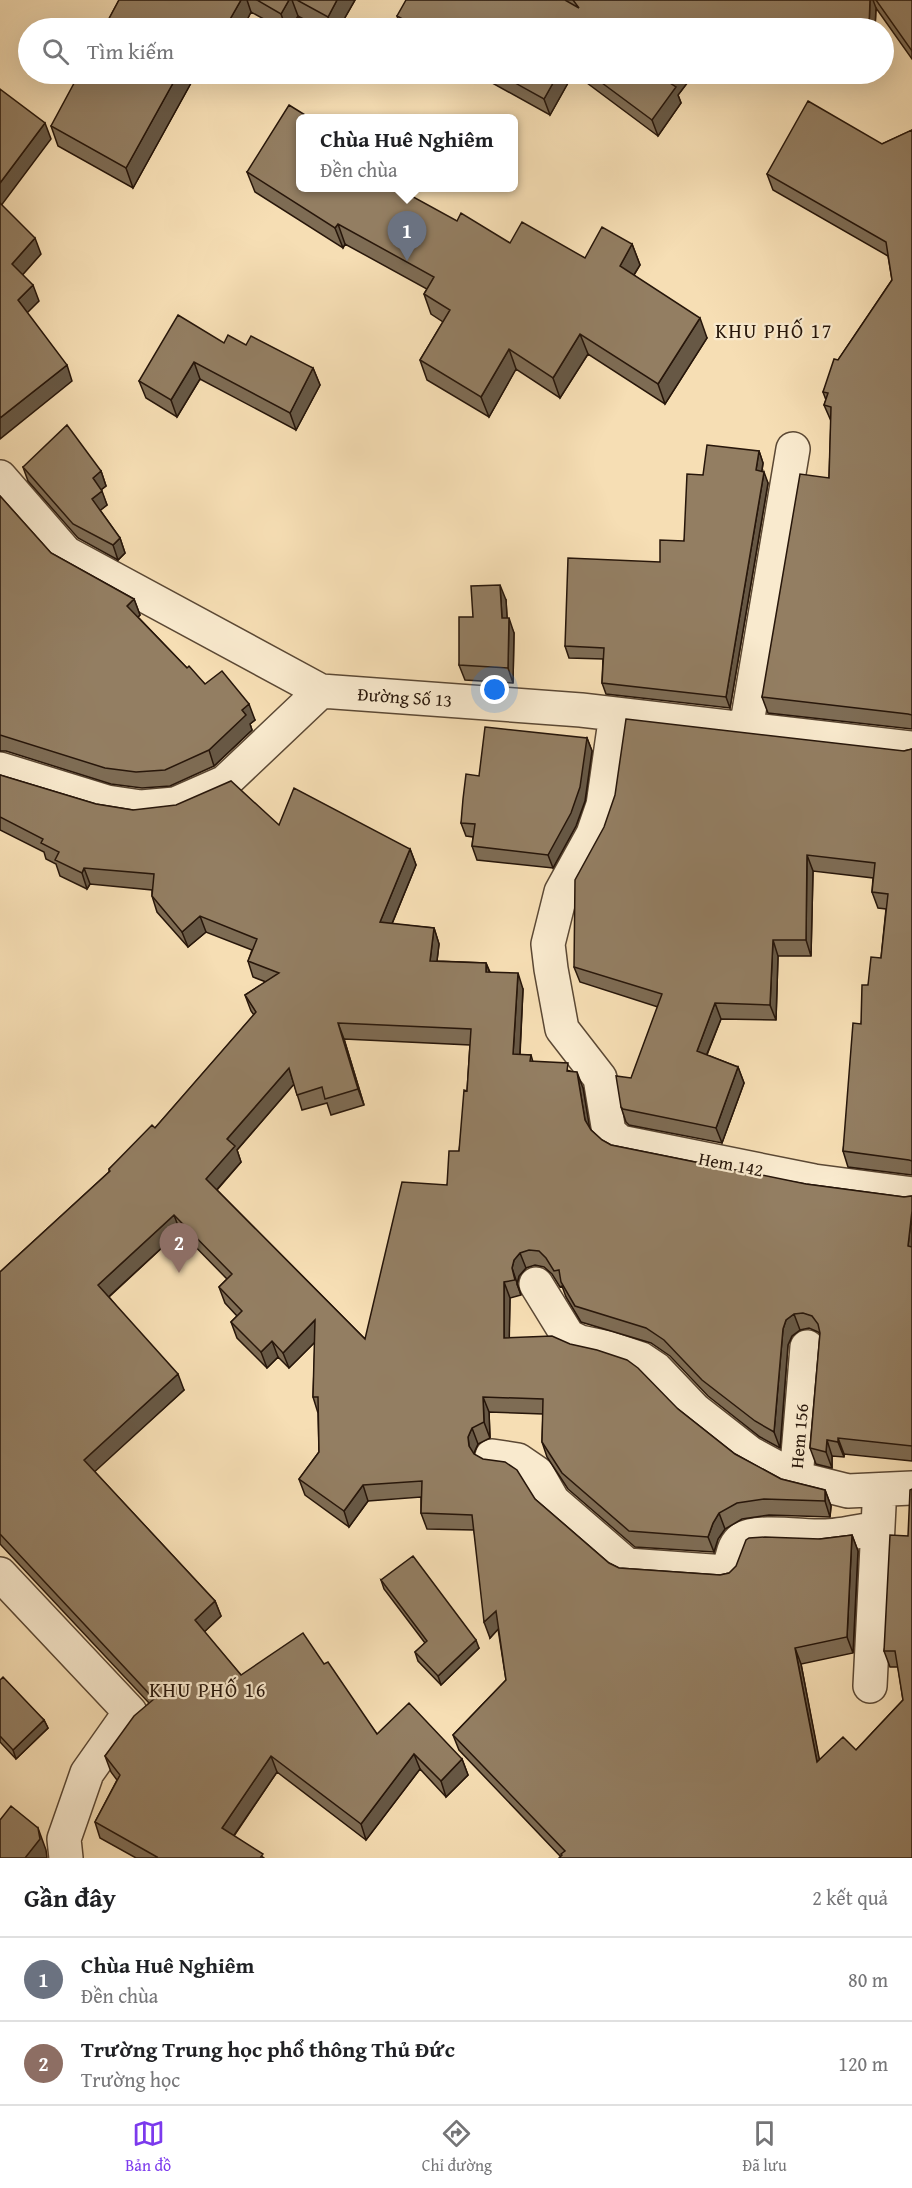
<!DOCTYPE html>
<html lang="vi">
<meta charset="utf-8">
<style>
body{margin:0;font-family:"Gentium Book Plus",serif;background:#f6f6f6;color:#202124}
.you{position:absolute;left:495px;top:690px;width:21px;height:21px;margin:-15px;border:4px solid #fff;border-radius:50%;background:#1a73e8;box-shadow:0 0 0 9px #1a73e833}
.badge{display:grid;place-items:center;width:39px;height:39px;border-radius:50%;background:#7c3aed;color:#fff;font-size:20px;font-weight:700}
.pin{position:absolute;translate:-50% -50px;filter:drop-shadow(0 2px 3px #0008)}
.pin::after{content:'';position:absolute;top:32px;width:21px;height:18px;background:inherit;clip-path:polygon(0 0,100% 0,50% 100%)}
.popup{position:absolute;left:296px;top:114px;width:222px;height:78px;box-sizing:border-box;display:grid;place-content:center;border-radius:9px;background:#fff;filter:drop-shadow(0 2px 4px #0005);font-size:20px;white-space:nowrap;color:#757577}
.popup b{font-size:22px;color:#202124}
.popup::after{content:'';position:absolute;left:50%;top:100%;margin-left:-12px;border:12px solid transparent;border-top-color:#fff}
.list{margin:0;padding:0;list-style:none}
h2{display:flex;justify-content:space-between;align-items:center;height:78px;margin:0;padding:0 24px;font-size:26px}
h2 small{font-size:20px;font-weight:400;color:#757577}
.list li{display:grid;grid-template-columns:39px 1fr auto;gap:18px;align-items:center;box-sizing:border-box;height:84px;padding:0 24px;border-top:2px solid #e0e0e0}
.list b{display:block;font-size:22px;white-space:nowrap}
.list p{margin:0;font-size:20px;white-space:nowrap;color:#757577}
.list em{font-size:20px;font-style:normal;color:#757577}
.icon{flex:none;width:33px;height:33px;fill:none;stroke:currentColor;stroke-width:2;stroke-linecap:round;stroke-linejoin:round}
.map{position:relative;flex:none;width:912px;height:1858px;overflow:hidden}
.search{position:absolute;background:#fff;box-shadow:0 6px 24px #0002;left:18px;right:18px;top:18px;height:66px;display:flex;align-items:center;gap:15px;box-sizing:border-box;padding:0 21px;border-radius:33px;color:#757577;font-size:22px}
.sheet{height:246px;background:#fff}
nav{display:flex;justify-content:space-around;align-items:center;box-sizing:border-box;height:84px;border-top:2px solid #e0e0e0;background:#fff;font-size:16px;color:#757577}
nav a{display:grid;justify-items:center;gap:3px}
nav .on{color:#7c3aed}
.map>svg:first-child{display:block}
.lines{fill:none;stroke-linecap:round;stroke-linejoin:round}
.street-casing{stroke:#5b4834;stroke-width:36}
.street{stroke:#f9eace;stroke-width:33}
.wall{fill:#7e6c54;stroke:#27160a;stroke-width:1.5;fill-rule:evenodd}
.shaded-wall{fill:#675845;stroke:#27160a;stroke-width:1.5}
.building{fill:#937e62;stroke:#27160a;stroke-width:1.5;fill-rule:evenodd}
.labels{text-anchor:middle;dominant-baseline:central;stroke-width:4.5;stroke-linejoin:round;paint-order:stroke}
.street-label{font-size:18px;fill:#27160a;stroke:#f9eace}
.neighbourhood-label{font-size:20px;letter-spacing:1.5px;fill:#27160a;stroke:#f9eace}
</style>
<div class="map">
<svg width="912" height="1858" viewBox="0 0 912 1858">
<rect width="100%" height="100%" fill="#f6deb4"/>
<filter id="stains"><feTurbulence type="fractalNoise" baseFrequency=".00333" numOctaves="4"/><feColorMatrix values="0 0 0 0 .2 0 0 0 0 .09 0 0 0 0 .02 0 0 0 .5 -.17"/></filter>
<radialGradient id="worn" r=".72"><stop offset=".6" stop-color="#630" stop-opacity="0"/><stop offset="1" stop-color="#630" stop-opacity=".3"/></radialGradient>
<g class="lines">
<defs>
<path id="street" d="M0 477 66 553 321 691 581 710 912 748
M616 714 603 805 593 834 561 892 548 944 551 969 562 1029 600 1078 609 1132 620 1142 814 1181 912 1194
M746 729 793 449
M0 769 107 802 141 807 175 804 225 782 321 691
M536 1284 568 1336 580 1342 608 1348 641 1359 656 1369 695 1410 750 1453 796 1478
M807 1347 796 1478 848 1491 912 1488
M492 1456 518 1460 537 1473 553 1501 627 1565 726 1572C734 1562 730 1548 742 1539 758 1529 806 1537 826 1536 843 1535 861 1531 877 1528
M0 1574 130 1712 87 1773 64 1839 66 1858
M870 1686 879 1506"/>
</defs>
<use href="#street" class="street-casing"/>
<use href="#street" class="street"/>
</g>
<path class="wall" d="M119 0H355L339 28H320L298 16 291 28H280L251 12 243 28H104Z
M565 0H912V59L876 8 875 28H401L397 16Z
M196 74 133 188 58 146 51 126Z
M476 74H573L550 115Z
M575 74H694L678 95 681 103 658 136Z
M912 130V729L768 713 762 697 829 478 831 421 824 405 826 400 823 392 838 360 892 280 888 256 773 190 767 174 882 144Z
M247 172 300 188 457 221 510 243 585 258 632 244 640 265 634 275 707 338 665 404 588 354 560 398 516 369 489 417 427 380 420 360 443 322 431 314 424 294 427 289 345 244 343 248 255 192Z
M224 343 246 345 313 368 320 385 296 430 200 379 177 417 146 398 139 381Z
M759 451 763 463 762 471 768 483 730 708 606 694 602 683 603 659 569 658 565 646 684 541 703 475Z
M23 467 101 471 106 486 101 490 107 505 100 510 120 538 125 553 118 560 78 538 28 481Z
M0 496 51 553 134 599 140 615 138 617 187 668 205 684 255 720 250 724 252 730 214 766 170 786 142 788 111 784 6 751H0Z
M506 600 507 618 514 633 513 683 465 680 459 665 473 617Z
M587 738 592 751 585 801 576 826 553 868 477 860 472 846 473 837 466 836 461 823 479 776Z
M912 749V1175L848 1167 843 1151 861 1024 868 985 881 958 886 909 878 908 872 892 873 878 813 871 811 956H778L776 1020 721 1019 707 1055 738 1067 744 1083 722 1143 629 1125 626 1122 621 1107 658 1007 580 982 574 967 904 751Z
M0 775 96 804 133 810 279 825 410 849 416 865 392 924 434 928 439 944 437 961 486 963 490 972 523 989 520 1055H531L533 1062 570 1071 583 1088 589 1128 602 1140 611 1145 705 1164 706 1167 806 1184 904 1197 912 1196V1461L844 1454V1457L832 1456V1468L816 1464 810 1448 820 1334 818 1332 809 1328 800 1330 792 1336 788 1345 780 1448 760 1437 708 1396 670 1356 651 1343 581 1322 566 1297 562 1286 560 1287 552 1274 544 1267 535 1265 526 1268 519 1276 517 1284 521 1295 510 1298 509 1338 678 1409 735 1454 781 1479 825 1490 831 1506 830 1517 769 1515 742 1519 725 1529 718 1539 714 1552 635 1547 568 1489 547 1457 542 1442 543 1414 489 1412 490 1438 478 1444 474 1453V1454L535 1499 609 1563 619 1568 720 1575 729 1573 820 1539 852 1535 858 1551 853 1653 801 1664 819 1760 856 1750 903 1700 898 1667H890L884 1651 908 1536 912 1858 561 1857 459 1750 453 1735 506 1680 498 1629 490 1638 474 1530 427 1529 421 1513V1497L368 1501 349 1527 305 1495 299 1479 319 1452 318 1413 313 1397 315 1342 289 1368 278 1357 267 1368 237 1338 231 1322 237 1316 225 1303 219 1287 227 1279 180 1231 109 1297 184 1390 94 1471 215 1601 221 1616 204 1632 241 1675 324 1664 377 1734 462 1759 468 1775 446 1797 420 1769 366 1840 277 1772 234 1836 264 1858H136L100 1838 95 1822 117 1780 111 1772 105 1756 149 1703 0 1544V1272L109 1172V1169L155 1128 254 1015 251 1011 245 995 266 982 253 977 248 961 252 950 206 932 188 947 157 912 152 896V890L90 884 87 889 60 876 56 864 46 859 44 852 0 830ZM344 1039 470 1045 467 1091 459 1151 447 1185 365 1339 217 1190 241 1162 237 1150 294 1084 302 1110 327 1103 331 1115 364 1105Z
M381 1580 479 1648 441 1685 418 1661 415 1652 425 1643 384 1589Z
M0 1680 44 1720 48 1728 16 1759 0 1742Z"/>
<path class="shaded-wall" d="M241 0H247L251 12 243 28H225Z
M289 0H292L298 16 291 28H286L281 14Z
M337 0H355L339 28H332L328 17Z
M870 0H873L876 8 875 28H869Z
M178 74H196L133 188 126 168Z
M558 74H573L550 115 544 99Z
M676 74H694L678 95 681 103 658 136 652 120 670 83Z
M45 123 51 139 0 207V183Z
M338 224 345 244 343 248 335 228Z
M35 238 41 254 18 280 12 264Z
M632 244 640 265 627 286 620 266Z
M33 285 39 301 24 316 18 300Z
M700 318 707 338 665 404 658 384Z
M580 334 588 354 560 398 553 378Z
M509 349 516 369 489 417 481 397Z
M194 362 200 379 177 417 171 400Z
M67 365 72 381 0 439V418Z
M313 368 320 385 296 430 290 413Z
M759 451 763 463 760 482 756 470Z
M101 471 106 486 98 492 93 478Z
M764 472 768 483 730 708 726 697Z
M102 491 107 505 97 513 92 499Z
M120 538 125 553 118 560 113 545Z
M500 585 506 600 508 632 502 618Z
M134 599 140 615 133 622 127 606Z
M509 618 514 633 513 683 508 668Z
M249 704 255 720 250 724 252 730 214 766 209 750 242 710Z
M587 738 592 751 585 801 576 826 553 868 548 855Z
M410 849 416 865 386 938 380 922Z
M807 855 813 871 811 956 806 940Z
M84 868 90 884 87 889 82 873Z
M200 916 206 932 188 947 182 932Z
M434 928 439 944 435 977 430 961Z
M773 940 778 956 776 1020 770 1005Z
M486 963 492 979 486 972Z
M518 973 523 989 519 1070 513 1054Z
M715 1003 721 1019 702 1066 697 1051Z
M338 1023 344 1039 364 1105 358 1089Z
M738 1067 744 1083 722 1143 716 1128Z
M289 1068 294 1084 237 1150 241 1162 212 1195 206 1179 227 1139Z
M577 1072 583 1088 591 1136 585 1120Z
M912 1211V1257L908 1246Z
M174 1215 180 1231 104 1301 98 1285Z
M520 1253 526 1268 519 1276 517 1284 521 1295 512 1268 514 1260Z
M504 1282 510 1298 509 1354 504 1338Z
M794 1314 800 1330 792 1336 788 1345 780 1448 774 1432 783 1329 786 1320Z
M315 1320 321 1336 289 1368 283 1353Z
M272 1341 278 1357 267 1368 261 1352Z
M178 1374 184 1390 90 1476 84 1460Z
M483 1397 489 1412 490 1438 484 1422Z
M472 1428 478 1444 474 1453V1462L469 1446 468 1437Z
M838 1438 844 1454V1457L838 1442Z
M827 1440 832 1456V1468L826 1452Z
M363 1485 368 1501 349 1527 344 1511Z
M825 1490 831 1506 830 1517 825 1501Z
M719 1513 725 1529 718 1539 714 1552 708 1537 713 1523Z
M852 1535 858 1551 853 1653 847 1637Z
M215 1601 221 1616 200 1636 195 1620Z
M496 1611 501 1626 490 1638 484 1622Z
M476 1640 479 1648 441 1685 438 1676Z
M795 1648 801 1664 823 1778 817 1762Z
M44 1720 48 1728 16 1759 13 1750Z
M414 1754 420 1769 366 1840 361 1824Z
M271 1756 277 1772 228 1844 222 1828Z
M462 1759 468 1775 446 1797 441 1781Z
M38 1828 46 1850 47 1858H25Z"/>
<path class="building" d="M119 0H241L225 28H208L204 26 203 28H104Z
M257 0H289L281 14Z
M297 0H337L328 17Z
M406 0H565L579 8 573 0H870L869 28H419L397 16Z
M876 0H912V51Z
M79 74H178L126 168 51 126Z
M499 74H558L544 99Z
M590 74H676L670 83 676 87 652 120Z
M0 89 45 123 0 183Z
M808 101 882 144 912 130V715L908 714 762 697 800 474 829 478 831 407 824 405 828 393 823 392 834 359 838 360 892 280 886 242 767 174Z
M289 105 310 118H300V188H397L457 221 461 213 510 243 522 222 585 258 602 227 632 244 620 266 700 318 658 384 580 334 553 378 509 349 481 397 420 360 450 310 424 294 434 277 338 224 335 228 247 172Z
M0 203 35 238 12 264 33 285 18 300 67 365 0 418Z
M178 315 224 343 228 335 246 345 251 336 313 368 290 413 194 362 171 400 139 381Z
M67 425 101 471 93 478 102 491 92 499 120 538 113 545 73 524 23 467Z
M707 445 759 451 756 470 764 472 726 697 602 683 604 648 565 646 568 558 660 562V540L684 541 687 474 703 475Z
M0 496 51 553 132 598 134 599 127 606 187 668 189 666 205 684 222 671 249 704 242 710 246 715 209 750 165 770 136 772 105 768 0 735Z
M500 585 502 618H509L508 668 459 665V617H473L471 586Z
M626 719 904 751 912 749V1161L909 1160 843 1151 853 1023 861 1024 862 985H868L871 957 881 958 888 894 872 892 875 863 807 855 806 940H773L770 1005 715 1003 697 1051 738 1067 716 1128 623 1109 621 1107 616 1076 631 1078 662 994 574 967 575 880 604 827 615 795Z
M485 727 587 738 580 787 571 813 548 855 472 846 475 824 461 823 463 799 466 774 479 776Z
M0 775 96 804 133 810 176 805 231 781 279 825 294 788 410 849 380 922 434 928 430 961 486 963V972L518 973 513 1054 531 1055 530 1061 568 1063 567 1071 577 1072 585 1120 591 1130 602 1140 611 1145 705 1164 704 1167 737 1170 806 1184 904 1197 912 1196V1211L908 1246 912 1247V1446L838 1438V1442L827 1440 826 1452 810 1448 820 1333 818 1324 812 1316 803 1313 794 1314 786 1320 783 1329 774 1432 755 1421 702 1380 664 1340 646 1328 575 1306 561 1282 559 1270 554 1271 546 1258 539 1251 529 1250 520 1253 514 1260 512 1268 515 1280 504 1282V1338L552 1336 570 1344 597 1350 627 1360 638 1368 678 1409 735 1454 781 1479 825 1490V1501L764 1499 737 1503 719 1513 713 1523 708 1537 629 1531 562 1473 542 1442 543 1399 483 1397 484 1422 472 1428 468 1437 469 1446 474 1454 483 1459 505 1462 517 1470 535 1499 609 1563 619 1568 720 1575 729 1573 736 1566 746 1540 749 1538 765 1537 820 1539 852 1535 847 1637 795 1648 817 1762 843 1737 856 1750 903 1700 895 1651H884L890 1535 908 1536 910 1490 912 1489V1858H559L562 1855 561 1854 565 1851 453 1735 506 1680 496 1611 484 1622 472 1515 421 1513 422 1481 363 1485 344 1511 299 1479 319 1452 318 1397H313L315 1320 283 1353 272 1341 261 1352 231 1322 242 1311 219 1287 232 1274 174 1215 98 1285 178 1374 84 1460 215 1601 195 1620 241 1675 303 1633 324 1664 328 1662 377 1734 409 1703 462 1759 441 1781 414 1754 361 1824 271 1756 222 1828 263 1854 260 1858H156L157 1857 95 1822 120 1775 105 1756 134 1716 154 1699 0 1534V1272L110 1171 109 1169 152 1125 155 1128 256 1012 245 995 279 973 248 961 257 939 200 916 182 932 152 896 154 874 84 868 82 873 55 860 59 852 41 843 43 839 0 817ZM338 1023 471 1029 467 1091 464 1090 459 1151H449L447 1185 402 1182 365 1339 206 1179 235 1146 227 1139 289 1068 297 1095 322 1087 325 1099 358 1089Z
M413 1556 476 1640 438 1676 415 1652 427 1641 381 1580Z
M3 1677 44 1720 13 1750 0 1736V1680Z
M11 1806 38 1828 40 1839 25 1858H0V1820Z"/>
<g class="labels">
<g class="street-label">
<text transform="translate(405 697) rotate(4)">Đường Số 13</text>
<text transform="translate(731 1164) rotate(11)">Hem 142</text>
<text transform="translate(799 1436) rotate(-85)">Hem 156</text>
</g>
<g class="neighbourhood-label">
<text x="774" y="330">KHU PHỐ 17</text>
<text x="208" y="1689">KHU PHỐ 16</text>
</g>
</g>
<rect width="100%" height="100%" filter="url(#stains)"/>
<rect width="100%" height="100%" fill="url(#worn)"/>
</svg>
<div class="you"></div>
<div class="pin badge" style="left:407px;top:261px;background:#6b7280">1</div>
<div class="popup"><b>Chùa Huê Nghiêm</b>Đền chùa</div>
<div class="pin badge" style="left:179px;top:1273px;background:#8d6e63">2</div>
<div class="search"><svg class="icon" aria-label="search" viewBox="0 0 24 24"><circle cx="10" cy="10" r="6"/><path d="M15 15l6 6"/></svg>Tìm kiếm</div>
</div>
<section class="sheet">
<h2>Gần đây<small>2 kết quả</small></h2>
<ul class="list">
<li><span class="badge" style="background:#6b7280">1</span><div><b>Chùa Huê Nghiêm</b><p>Đền chùa</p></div><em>80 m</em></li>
<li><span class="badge" style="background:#8d6e63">2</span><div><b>Trường Trung học phổ thông Thủ Đức</b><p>Trường học</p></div><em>120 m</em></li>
</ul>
</section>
<nav>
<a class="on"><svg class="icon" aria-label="map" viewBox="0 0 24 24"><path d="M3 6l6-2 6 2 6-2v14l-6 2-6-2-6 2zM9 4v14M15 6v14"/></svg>Bản đồ</a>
<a><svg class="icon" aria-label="directions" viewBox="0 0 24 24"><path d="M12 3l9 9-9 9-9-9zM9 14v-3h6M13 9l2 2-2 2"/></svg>Chỉ đường</a>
<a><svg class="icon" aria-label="saved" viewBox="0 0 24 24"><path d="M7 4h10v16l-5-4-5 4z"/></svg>Đã lưu</a>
</nav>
